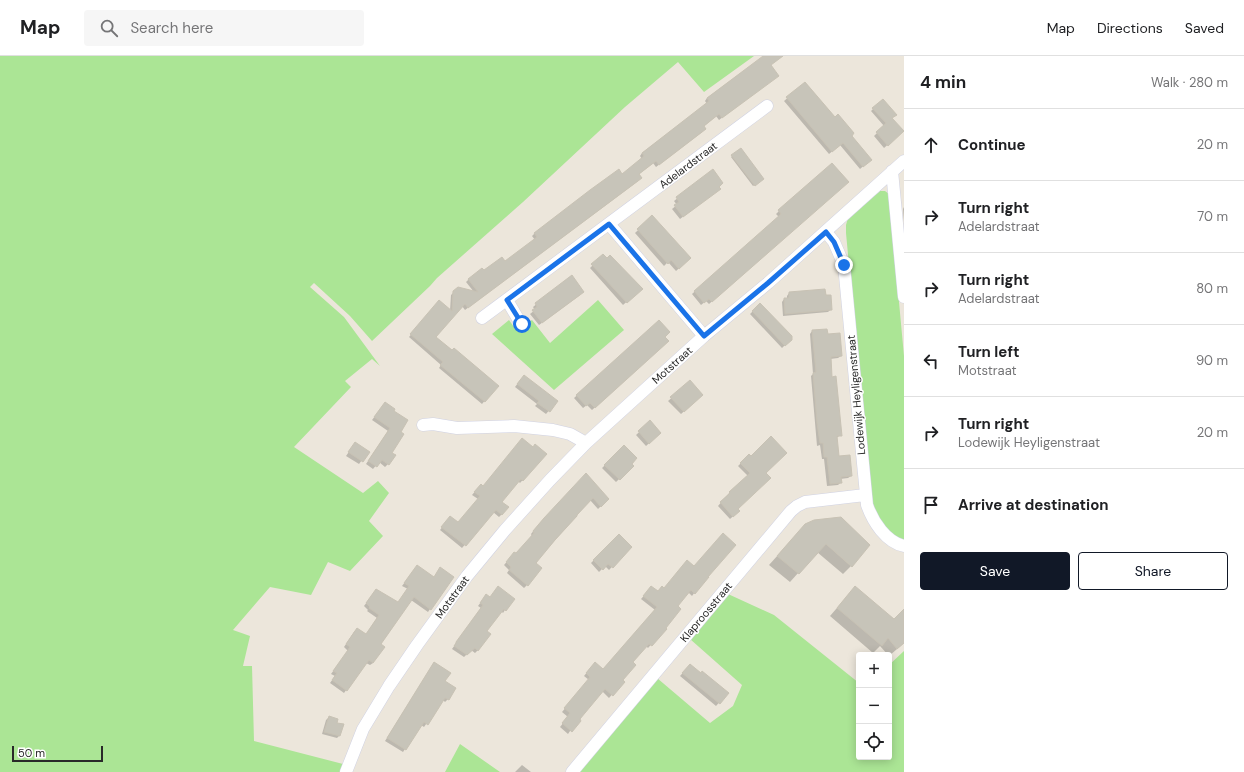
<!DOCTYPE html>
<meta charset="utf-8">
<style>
body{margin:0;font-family:"DM Sans",sans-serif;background:#f6f6f6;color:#202124}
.controls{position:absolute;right:12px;bottom:12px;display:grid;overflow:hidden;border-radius:4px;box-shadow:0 2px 10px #0003}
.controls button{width:36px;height:36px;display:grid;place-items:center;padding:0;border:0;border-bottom:1px solid #e0e0e0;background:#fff;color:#202124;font:20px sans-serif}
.scale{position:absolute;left:12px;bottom:10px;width:91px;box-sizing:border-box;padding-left:4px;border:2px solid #292929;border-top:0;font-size:11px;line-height:14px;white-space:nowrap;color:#292929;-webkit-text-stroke:3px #fff;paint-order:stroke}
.stop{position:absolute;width:12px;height:12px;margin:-9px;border:3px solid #1a73e8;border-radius:50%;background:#fff}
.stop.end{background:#1a73e8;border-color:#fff;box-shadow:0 1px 4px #0008}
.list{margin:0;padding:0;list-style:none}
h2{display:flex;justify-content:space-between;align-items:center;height:52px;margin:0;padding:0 16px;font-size:17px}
h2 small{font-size:13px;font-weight:400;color:#757577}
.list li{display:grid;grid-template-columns:26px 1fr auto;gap:12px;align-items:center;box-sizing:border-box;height:72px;padding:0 16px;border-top:1px solid #e0e0e0}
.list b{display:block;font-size:15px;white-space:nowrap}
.list p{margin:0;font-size:13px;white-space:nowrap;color:#757577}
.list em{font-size:13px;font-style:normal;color:#757577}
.actions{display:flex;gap:8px;padding:12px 16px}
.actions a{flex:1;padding:9px 0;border:1px solid #111827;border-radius:4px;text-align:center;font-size:14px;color:#111827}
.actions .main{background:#111827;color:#fff}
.icon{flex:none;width:22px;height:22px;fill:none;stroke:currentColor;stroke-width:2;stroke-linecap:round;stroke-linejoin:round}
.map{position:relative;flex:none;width:904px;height:716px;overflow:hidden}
header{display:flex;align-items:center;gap:24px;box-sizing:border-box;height:56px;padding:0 20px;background:#fff;border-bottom:1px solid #e0e0e0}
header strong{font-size:19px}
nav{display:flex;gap:22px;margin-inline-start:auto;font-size:14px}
.search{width:280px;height:36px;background:#f6f6f6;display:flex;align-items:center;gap:10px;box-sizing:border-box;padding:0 14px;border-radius:4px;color:#757577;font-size:15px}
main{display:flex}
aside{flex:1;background:#fff}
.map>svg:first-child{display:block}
.green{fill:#abe595}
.shadow{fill:#0003}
.building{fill:#c7c4b9;stroke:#c8c2b4}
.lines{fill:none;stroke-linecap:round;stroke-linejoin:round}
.minor-casing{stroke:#d0d2e3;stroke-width:13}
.minor{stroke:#fff;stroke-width:12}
.route{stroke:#1a73e8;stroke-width:5}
.labels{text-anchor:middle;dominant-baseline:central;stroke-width:3;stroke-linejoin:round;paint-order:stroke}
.street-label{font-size:11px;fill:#292929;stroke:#fff}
</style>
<header>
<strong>Map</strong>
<div class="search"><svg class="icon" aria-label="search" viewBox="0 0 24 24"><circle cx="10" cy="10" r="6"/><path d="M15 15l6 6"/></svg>Search here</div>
<nav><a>Map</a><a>Directions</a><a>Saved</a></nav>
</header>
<main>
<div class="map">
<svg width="904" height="716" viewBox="0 0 904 716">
<rect width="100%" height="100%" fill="#ece6db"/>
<path class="green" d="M0 0H754L704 36 678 6 625 51 523 146 437 222 430 230 372 285 350 260 314 227 310 231 344 261 380 310 372 303 345 325 351 331 294 391 363 437 378 425 389 437 369 465 383 480 350 515 328 506 311 539 270 531 233 574 250 580 243 610H252L254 685 343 708 341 716H0Z
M880 135H885L889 138 904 300V484C886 482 878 460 871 445L846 177V169L848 162Z
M598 244 624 274 554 334 492 278 509 264 516 274 532 264 550 287Z
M728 538 774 559 859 627V701H889V609L904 595V716H579L657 622 710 667 733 650 742 629 690 583Z
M460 688 500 716H445Z"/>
<path class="shadow" d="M764 0H782L770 9 775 22 719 64 716 60 703 71 702 76 656 111 653 107 638 119V125L465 254 462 250 435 281 497 330 482 348 439 312 441 309 409 281 437 248 450 255 451 239 454 236H474L466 226 469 223 505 206 535 184 532 180 535 177 622 119 642 103 640 100 642 97 707 48 705 45 707 42Z
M805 27 850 80 868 106 860 113 840 89 829 98 784 45Z
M882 44 891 63 903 75 884 92 874 80 884 70 871 55Z
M740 93 763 123 753 130 731 101Z
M712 115 718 131 717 135 680 163 672 153 677 149 674 145Z
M845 128 709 248 706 245 701 249 692 238 779 161 776 158 779 155Z
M904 151V166L903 153Z
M652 161 690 202 676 215 668 206 664 210 635 177Z
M603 199 641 233 623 249 590 212Z
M571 220 580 239 539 269 530 258 535 254 533 251Z
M789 237 831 253 828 256 783 260 782 246 784 243H787V240Z
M760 248 792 282 782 292 750 258Z
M659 266 664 281 668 285 592 354 587 349 583 352 574 342Z
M812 275 827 279 841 300 838 302 830 303 831 322 841 379 836 382 838 401 851 420 848 422 840 423 841 426 838 429 827 430 824 403H822L820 389 817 390 811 320 813 318 810 278Z
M521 323 557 345 546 358 535 350 537 348 515 331Z
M690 326 702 339 681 358 668 345Z
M385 347 393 355 399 376 391 397 388 408 385 411 379 406 373 413 366 408 388 375 372 364Z
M650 366 660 377 646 390 636 379Z
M353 390 368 396 359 408 346 400Z
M624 391 633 410 616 426 602 412Z
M532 392 545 399 520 427 518 425 501 446 502 458 499 461 493 456 462 492 440 474 448 464 458 468 478 443 472 439 478 432 483 431Z
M749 399 765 417 737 453 739 455 730 463 718 450 730 436 748 420 738 410Z
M586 419 608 443 598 453 590 444 535 507 527 529 524 532 507 517 509 514 504 509 512 500 516 498 532 480 531 478 541 466Z
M805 469 851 510 843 518 817 496 790 526 769 509Z
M619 479 631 491 609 514 605 510 599 516 591 507Z
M417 510 430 553 428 556 411 544 380 589 373 607 370 609 366 607 344 637 330 627 335 620 331 618 348 595 344 591 354 576 357 573 366 579 377 562 367 555 368 554 364 550 376 534 398 547 408 533 402 530Z
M706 521 692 540 688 536 677 550 665 572V573L648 592 646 590 632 606 621 624 623 626 609 642 602 635 578 663 568 678 560 671 568 661 562 656 589 624 584 620 592 610 603 614 655 554 641 543 649 534 658 536 664 533Z
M855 531 894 564 904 555V587L889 600 880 590 873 597 830 560Z
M486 539 505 554 503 557 501 555 486 575 478 594 475 597 471 594 464 601 452 593 481 552 478 550Z
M434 607 444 625 448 643 445 646 443 644 424 671 421 669 403 696 385 685Z
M687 612 727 638 716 650 680 620Z
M329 661 336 667 339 680 337 682 322 678 326 664Z
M522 709 531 716H515Z"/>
<path class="building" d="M763 0H783L771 9 779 20 722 62 719 58 704 70 706 73 659 109 656 105 639 118 642 122 468 252 465 248 436 281 452 294 454 292 499 330 485 346 440 309 443 306 410 278 439 244 452 255 453 235 458 231 478 236 468 223 482 212 484 214 502 201 505 205 537 181 534 177 590 134 619 113 622 118 644 100 642 97 709 45 707 42Z
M805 26 835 61 838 58 854 77 852 80 872 104 863 111 843 87 832 96 786 41Z
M883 43 897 59 892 62 904 75 888 90 876 76 886 67 872 52Z
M741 92 764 123 755 130 731 99Z
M832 107 849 126 712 246 709 243 704 247 694 235 781 158 778 154Z
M713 113 723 127 719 131 721 133 683 161 674 149 679 146 676 141Z
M652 159 691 202 679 213 671 204 668 208 637 173Z
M603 198 607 202 610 199 643 233 627 247 591 208Z
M572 219 584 236 542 267 532 254 537 251 535 247Z
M825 233 826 239H831L832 254 785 258 784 242H789V236Z
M760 247 792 280V284L785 290 752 255Z
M659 264 670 276 665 281 669 285 595 352 590 347 586 350 576 339Z
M827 273 828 278 840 277 842 300 831 301 832 321 836 320 842 380H837L839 400 850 399 852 420 841 421 842 427 830 428 827 401H824L823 387H820L817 367 813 317 816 316 812 274Z
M524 319 558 345 550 356 537 347 539 345 517 328Z
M690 324 703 339 684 356 670 341Z
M385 346 395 353 394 355 408 364 401 376 404 378 392 397 396 399 389 409 382 404 377 411 368 405 390 372 374 361Z
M650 364 661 377 649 388 638 375Z
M771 380 787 397 766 417 771 422 738 453 740 455 733 461 720 446 730 437 729 436 750 417 740 407 749 398 751 400Z
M522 382 533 391 535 388 547 398 523 425 521 423 502 446 509 451 502 459 496 454 466 490 441 471 450 460 458 466 480 440 474 436 481 428 483 430Z
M355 386 370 396 363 406 348 396Z
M624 389 637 402 632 408 634 410 620 424 604 409Z
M586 417 609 443 601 451 593 442 577 459V460L555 484 536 507 542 512 528 530 509 514 511 511 506 506 514 496 516 497 534 477 533 475 544 462Z
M841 461 870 489 852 511 826 488 799 518 777 500 805 468 814 464Z
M723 477 736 489 708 521H709L695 538 691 534 678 550 681 553 666 572 667 573 652 590 649 588 633 606 636 609 623 624 625 626 613 640 605 633 580 663 581 665 572 676 562 667 570 657 564 652 590 621 586 617 595 606 603 613 657 551 643 540 651 530 658 535 662 530 664 532 687 504 694 510Z
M619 478 632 491 613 512 608 508 603 514 593 504Z
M417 509 434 521 440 511 454 521 431 554 414 541 381 588 385 591 373 607 369 604 347 635 332 624 337 617 333 615 350 591 346 588 357 572 366 578 379 559 369 552 370 551 366 547 376 533 398 546 409 530 404 527Z
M498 530 515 543 506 555 504 553 487 575 491 578 478 595 475 592 467 599 454 590 456 587V586L483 549 480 547 486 538 490 541Z
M855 530 894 563 904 553V587L897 593 888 582 882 590 837 552Z
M434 606 451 617 445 625 456 632 449 644 445 642 428 669 424 666 406 694 387 682Z
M690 608 701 617 702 615 729 637 720 648 682 617Z
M329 660 338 663 337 667 344 668 340 680 324 676Z"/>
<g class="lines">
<defs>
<path id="minor" d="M892 115 904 241
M609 168 704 280
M826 176 834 186 844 209 867 449C873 466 886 486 904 490
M507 244 521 268
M482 262 767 50
M423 369 433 368 457 372 514 370 553 374 570 378 586 387
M346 716 363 673 389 630 417 589 467 520 505 474 550 424 586 387 704 280 768 227 904 105
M572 716 791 455 797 450 805 446 865 439"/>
</defs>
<use href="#minor" class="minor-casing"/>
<use href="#minor" class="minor"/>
</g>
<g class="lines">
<path class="route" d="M522 268 507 244 609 168 704 280 768 227 826 176 834 186 844 209"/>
</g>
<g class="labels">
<g class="street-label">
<text transform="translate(688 109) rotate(-37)">Adelardstraat</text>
<text transform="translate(672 309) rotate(-42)">Motstraat</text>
<text transform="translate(856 339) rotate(-95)">Lodewijk Heyligenstraat</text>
<text transform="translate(452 541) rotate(-54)">Motstraat</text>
<text transform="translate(706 556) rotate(-50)">Klaproosstraat</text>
</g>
</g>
</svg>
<div class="controls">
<button>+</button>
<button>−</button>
<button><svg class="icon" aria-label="locate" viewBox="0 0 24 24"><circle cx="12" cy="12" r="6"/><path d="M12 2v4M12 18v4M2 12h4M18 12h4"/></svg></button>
</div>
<div class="scale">50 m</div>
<div class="stop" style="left:522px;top:268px"></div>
<div class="stop end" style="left:844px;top:209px"></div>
</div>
<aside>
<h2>4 min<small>Walk · 280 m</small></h2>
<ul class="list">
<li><svg class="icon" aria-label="ahead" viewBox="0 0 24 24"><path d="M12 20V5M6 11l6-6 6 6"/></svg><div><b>Continue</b></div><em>20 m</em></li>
<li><svg class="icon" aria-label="right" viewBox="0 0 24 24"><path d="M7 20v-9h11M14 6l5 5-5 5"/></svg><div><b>Turn right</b><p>Adelardstraat</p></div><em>70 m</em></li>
<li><svg class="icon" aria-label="right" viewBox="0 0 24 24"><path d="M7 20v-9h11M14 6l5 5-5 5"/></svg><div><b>Turn right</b><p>Adelardstraat</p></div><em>80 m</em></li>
<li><svg class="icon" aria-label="left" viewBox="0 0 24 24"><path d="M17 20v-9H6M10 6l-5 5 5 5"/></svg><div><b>Turn left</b><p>Motstraat</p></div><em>90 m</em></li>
<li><svg class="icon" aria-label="right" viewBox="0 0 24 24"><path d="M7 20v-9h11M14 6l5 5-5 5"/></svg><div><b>Turn right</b><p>Lodewijk Heyligenstraat</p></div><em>20 m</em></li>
<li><svg class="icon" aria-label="arrive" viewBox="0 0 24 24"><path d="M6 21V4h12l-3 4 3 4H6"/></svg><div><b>Arrive at destination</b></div></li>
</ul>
<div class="actions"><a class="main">Save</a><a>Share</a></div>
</aside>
</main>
